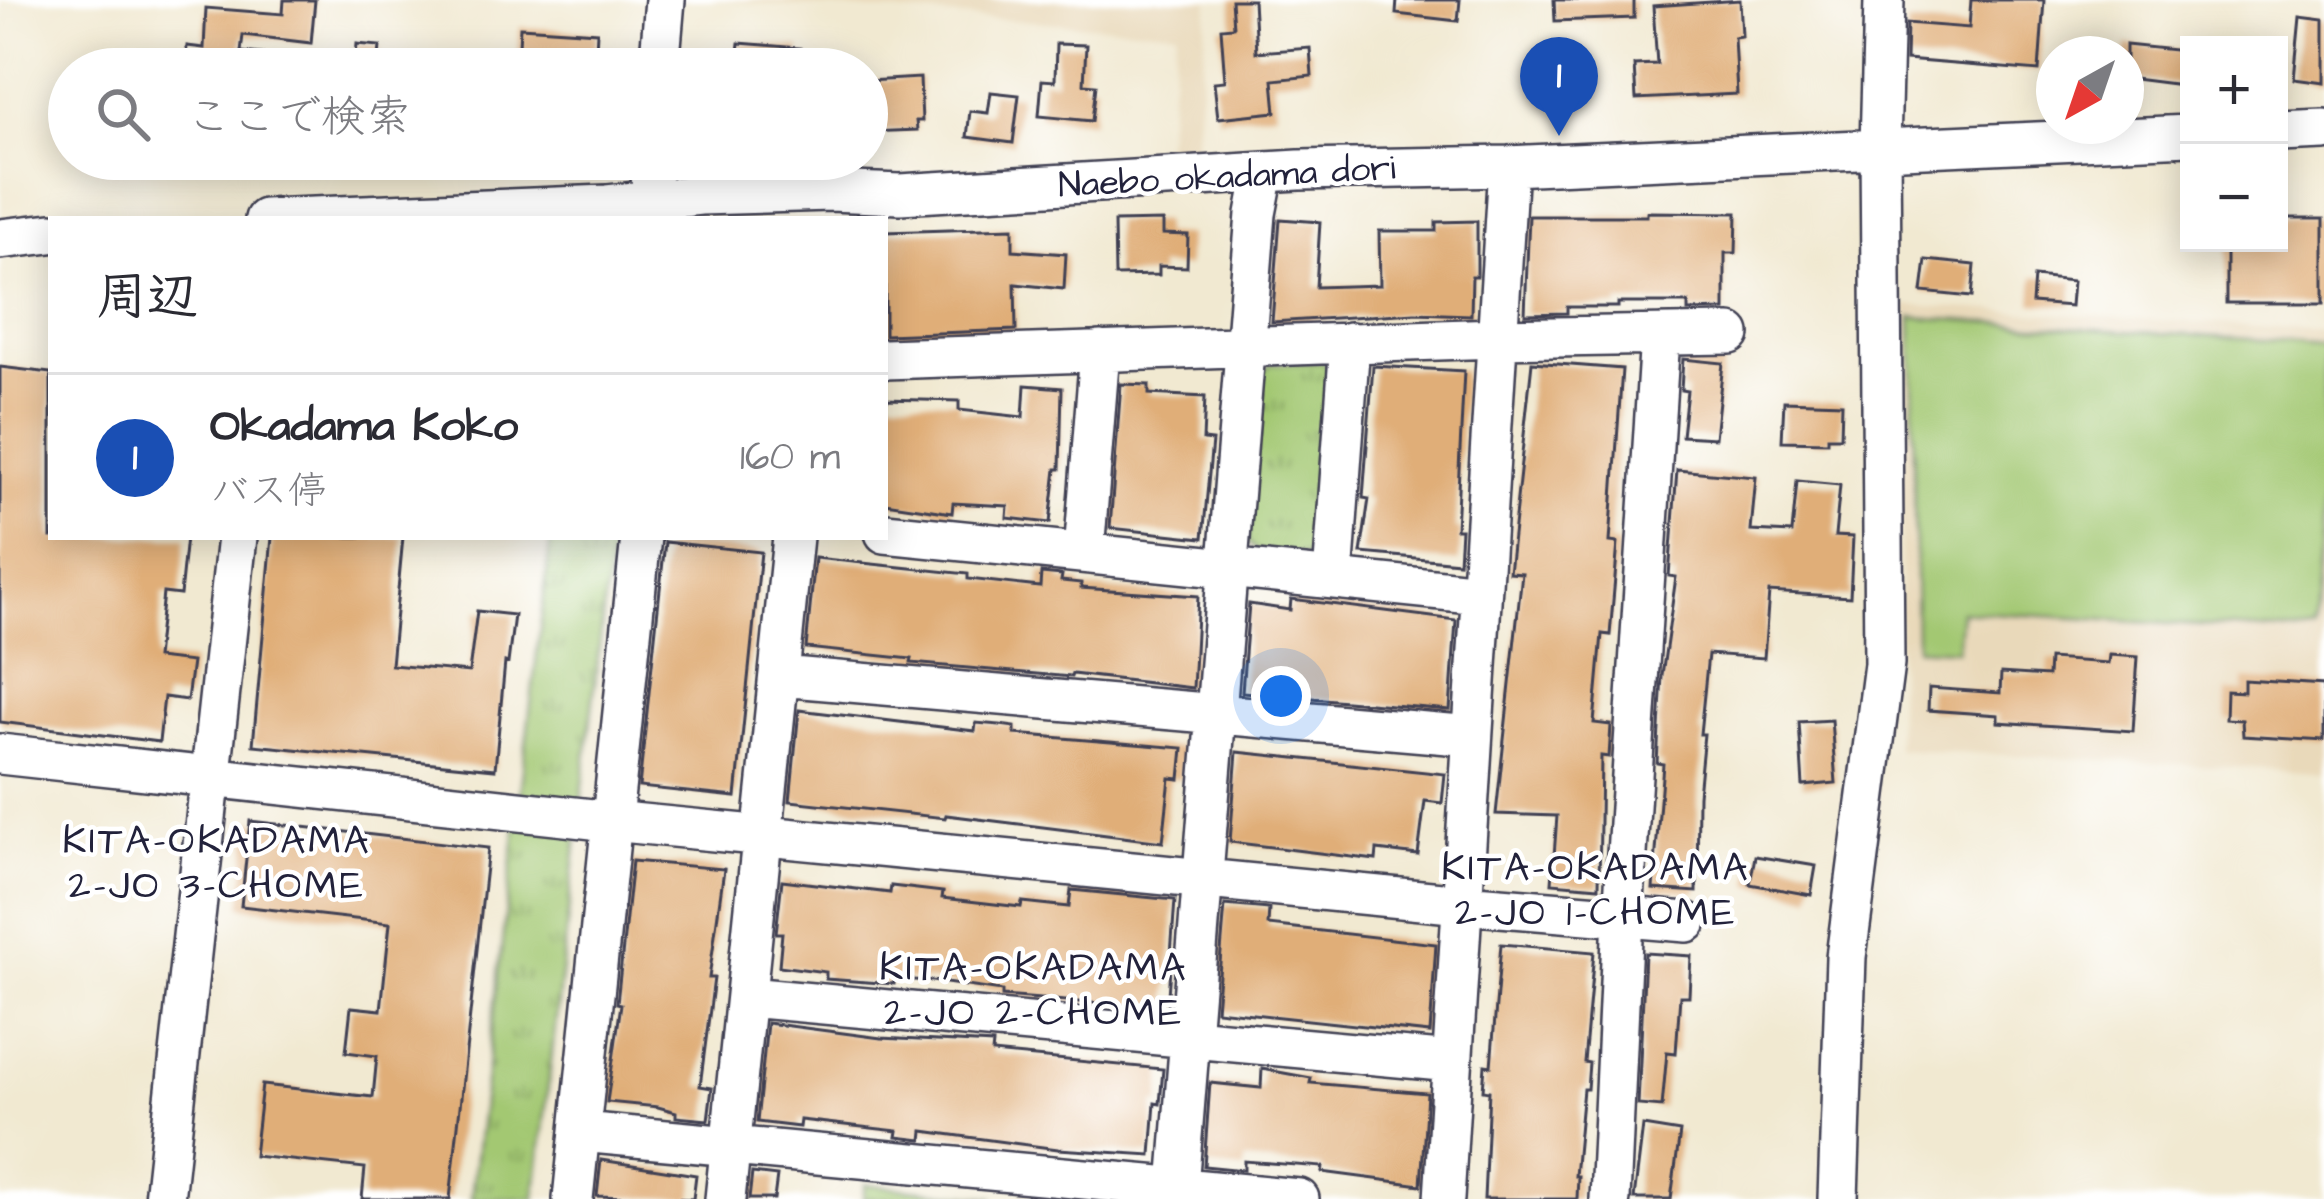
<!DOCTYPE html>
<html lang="ja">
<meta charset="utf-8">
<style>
body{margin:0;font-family:"Architects Daughter","Klee One",sans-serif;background:#f7f7f7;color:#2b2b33}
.controls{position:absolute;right:36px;top:36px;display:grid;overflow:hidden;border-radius:0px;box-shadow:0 6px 30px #0003}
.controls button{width:108px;height:108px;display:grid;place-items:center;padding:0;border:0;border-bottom:3px solid #e1e1e2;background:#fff;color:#2b2b33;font:60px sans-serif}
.compass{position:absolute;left:2036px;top:36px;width:108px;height:108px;border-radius:50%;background:#fff;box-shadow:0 6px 30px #0003;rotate:220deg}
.you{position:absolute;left:1281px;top:696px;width:42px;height:42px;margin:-30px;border:9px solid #fff;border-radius:50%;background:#1a73e8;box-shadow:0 0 0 18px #1a73e833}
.badge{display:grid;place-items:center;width:78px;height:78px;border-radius:50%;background:#b5179e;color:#fff;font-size:39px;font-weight:700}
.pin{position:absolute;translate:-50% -99px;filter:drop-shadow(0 3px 6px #0008)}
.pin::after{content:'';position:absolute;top:63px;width:42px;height:36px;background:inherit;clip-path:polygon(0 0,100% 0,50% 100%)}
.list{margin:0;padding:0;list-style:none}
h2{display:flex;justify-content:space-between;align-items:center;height:156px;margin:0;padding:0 48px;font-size:51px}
h2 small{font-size:39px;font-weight:400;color:#7c7c81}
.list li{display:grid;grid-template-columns:78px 1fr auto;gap:36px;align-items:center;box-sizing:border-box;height:168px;padding:0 48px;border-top:3px solid #e1e1e2}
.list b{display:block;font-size:45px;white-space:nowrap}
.list p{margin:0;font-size:39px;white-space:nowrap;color:#7c7c81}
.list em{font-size:39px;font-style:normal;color:#7c7c81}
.icon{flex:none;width:66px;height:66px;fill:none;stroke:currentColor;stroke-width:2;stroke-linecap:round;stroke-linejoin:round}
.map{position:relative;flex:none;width:2324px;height:1199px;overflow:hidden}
.search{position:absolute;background:#fff;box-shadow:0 6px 30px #0003;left:48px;top:48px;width:840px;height:132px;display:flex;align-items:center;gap:30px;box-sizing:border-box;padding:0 42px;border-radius:66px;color:#7c7c81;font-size:45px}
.panel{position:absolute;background:#fff;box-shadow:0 6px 30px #0003;left:48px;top:216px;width:840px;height:324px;border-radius:0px}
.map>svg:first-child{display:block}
.built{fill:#e9d9ba}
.grass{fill:#a3c872;stroke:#627556;stroke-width:3}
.park{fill:url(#park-tufts);stroke:#627556;stroke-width:3}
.building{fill:#e0ae78}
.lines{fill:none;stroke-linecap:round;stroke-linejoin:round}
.minor-casing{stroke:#414052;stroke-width:44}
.minor{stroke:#fff;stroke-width:39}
.labels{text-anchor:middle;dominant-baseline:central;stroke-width:9;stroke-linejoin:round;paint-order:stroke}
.street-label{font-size:36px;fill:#22223b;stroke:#fff}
.neighbourhood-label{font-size:39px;letter-spacing:3px;fill:#22223b;stroke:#fff}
</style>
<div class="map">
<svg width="2324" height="1199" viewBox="0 0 2324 1199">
<defs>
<pattern id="park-tufts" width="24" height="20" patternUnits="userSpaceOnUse" patternTransform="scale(3)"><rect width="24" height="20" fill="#a3c872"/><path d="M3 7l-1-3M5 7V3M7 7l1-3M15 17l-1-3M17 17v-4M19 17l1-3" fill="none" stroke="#84a25f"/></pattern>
</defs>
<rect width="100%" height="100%" fill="#fff"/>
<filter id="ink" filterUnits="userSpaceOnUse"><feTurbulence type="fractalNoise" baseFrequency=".00833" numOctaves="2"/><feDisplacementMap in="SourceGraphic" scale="24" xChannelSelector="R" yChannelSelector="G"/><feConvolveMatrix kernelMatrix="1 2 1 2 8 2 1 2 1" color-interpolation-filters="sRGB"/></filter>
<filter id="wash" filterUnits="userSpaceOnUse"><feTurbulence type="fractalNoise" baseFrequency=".004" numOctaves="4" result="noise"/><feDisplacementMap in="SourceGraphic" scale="48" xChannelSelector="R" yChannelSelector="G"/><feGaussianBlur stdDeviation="2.7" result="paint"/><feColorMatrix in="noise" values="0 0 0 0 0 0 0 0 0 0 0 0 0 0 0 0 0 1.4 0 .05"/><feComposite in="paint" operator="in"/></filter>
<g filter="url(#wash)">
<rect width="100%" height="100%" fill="#f1e9d1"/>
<path class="built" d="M710 0H1209L1195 149H1165L1177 31Z
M1906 305 2324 330V772L1896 749Z"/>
<path class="grass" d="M1912 317 2324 344V490L2314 633 1961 611 1957 650 1916 648Z"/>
<path class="park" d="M1323 362 1333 374 1318 557 1259 552 1248 542 1261 374 1270 364Z
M551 537H612L535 1199H471Z
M865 1184 993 1198 992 1199H863Z"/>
<g id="blocks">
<path class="building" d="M284 0H315L311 43 243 35 241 52 263 54 262 69H185L187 46 204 48 206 8 283 14Z
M1231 0H1253L1256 52 1310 48 1312 76 1273 80 1276 112 1218 118 1214 82 1225 81 1221 28 1233 27Z
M1397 0H1460L1458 21 1396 14Z
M1554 0H1634V18L1555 21Z
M1740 0 1742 36 1734 37 1737 94 1636 99 1634 65 1657 64 1653 6Z
M1971 0H2044L2039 71 1906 60 1907 23 1969 28Z
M2300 17 2324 20V83L2294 79Z
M520 27 597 32 595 69 518 66Z
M739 43 800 48 798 69H736Z
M357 44 380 46 378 69H355Z
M1056 44 1086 45 1084 84 1096 85 1092 121 1039 116 1042 80 1055 81Z
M2126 45 2185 51 2182 85 2126 78Z
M920 78 922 121H916L917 130 869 132 867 81Z
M991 92 1019 95 1013 143 967 137 970 111 988 113Z
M1647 212 1737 213 1736 253H1725V310L1688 311V303H1618V307H1567V313L1525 314 1529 216H1647Z
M2279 218H2324V303H2226V243H2279Z
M1280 219 1320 222 1316 287 1380 285 1379 231H1436V222L1477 221V276H1472L1471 315 1415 313 1272 322Z
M1163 221V234L1188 235 1187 267 1159 266V275L1115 276 1114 222Z
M1013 228V250L1066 254 1064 289 1015 284 1016 330 885 335V232Z
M1926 260 1975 265 1972 297 1922 292Z
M2034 277 2073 281 2071 306 2032 303Z
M1683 359 1723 363 1715 438 1682 436 1687 391 1681 390Z
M1532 362 1622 369 1610 542 1618 543 1610 635 1602 634 1594 723 1611 725 1609 757 1601 756 1599 887 1552 883 1557 816 1496 814 1522 573 1509 572Z
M1373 366 1464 371 1456 529H1461L1459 562 1361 553 1369 499 1363 498Z
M0 367 51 373V537H186L180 595 163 593 156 658 192 662 187 700 164 697 159 742 0 722Z
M1121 384 1149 385V394L1205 397 1203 440 1212 441 1203 538 1110 528Z
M1025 385 1062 388 1060 469H1056L1050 523 1007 518 1008 506 953 503 952 513 885 503V399L959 401V410L1023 417Z
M1784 401 1842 403 1841 437H1828V442L1782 441Z
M1677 470 1756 477 1751 531 1792 533 1797 481 1840 485 1835 536 1853 537 1850 597 1769 592 1764 658 1708 654 1700 734H1704L1698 795 1697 892 1653 889 1663 764 1657 763 1662 676 1676 577 1669 576Z
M272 537H403L391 665 469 672 477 611 514 615 508 663 505 662 495 769 253 745Z
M665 542 761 552 736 797 639 787Z
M815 558 968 574V579L1040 587 1041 573 1062 575 1061 581 1081 583V588L1198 596 1193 688 1072 674 1071 677 911 663 912 659 806 648Z
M1291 599 1456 620 1450 710 1242 692 1249 604 1290 610Z
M2109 655 2138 657 2133 731 1998 722V715L1928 710 1929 688 2000 693 2001 673 2048 676 2049 659 2108 663Z
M2244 680 2324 685V741L2243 736 2242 720 2226 719 2227 691 2244 692Z
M799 710 975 731 976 723 1000 725 1015 727V734L1183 748 1180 779 1170 778 1163 842 946 815 945 818 790 801Z
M1831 720 1836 783 1803 786 1799 722Z
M1237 752 1445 774 1442 803 1425 801 1418 855 1377 850 1376 860 1230 842Z
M250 821 488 848 450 1199H362L365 1168 254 1156 262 1085 373 1097 377 1056 346 1052 351 1007 381 1010 390 923 241 906Z
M1755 856 1816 866 1811 895 1750 884Z
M632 861 724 869 709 978H714L700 1086 712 1088 708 1120 676 1117V1112L658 1107 607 1102 621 1004 617 1003Z
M782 880 890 893 891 886 943 892 942 898 1021 907 1022 902 1069 907 1071 890 1175 900 1167 1009 1002 996V991L932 981 894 979V984L826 979V972L779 966 782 933H776Z
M1225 905 1269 909 1268 925 1436 944 1430 1033 1216 1010Z
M1501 944 1594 952 1584 1062 1589 1063 1587 1089H1583L1575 1176H1578L1577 1199H1484L1489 1091 1483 1090 1485 1065 1491 1066Z
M1645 953 1691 956 1689 996H1680L1676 1053 1667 1052 1662 1107 1638 1105Z
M767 1023 881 1038 993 1044 992 1053 1163 1069 1160 1104 1155 1103 1151 1155 1058 1149 923 1131 922 1140 897 1137 898 1131 800 1120 799 1127 757 1122Z
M1262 1069 1311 1078 1310 1083 1427 1093 1421 1185 1322 1172 1323 1167 1244 1161V1170L1204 1166 1210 1083 1261 1088Z
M1643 1126 1680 1132 1671 1199H1634Z
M601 1160 696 1175 693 1199 597 1196Z
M752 1173 777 1176 774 1199H749Z"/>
</g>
</g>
<g filter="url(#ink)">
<use href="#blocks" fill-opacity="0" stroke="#414052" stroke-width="3"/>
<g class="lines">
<defs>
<path id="minor" d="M659 69 665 0
M2279 132 2324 130
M651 159 652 219
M265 219 607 205 700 195 830 191 900 194 1299 170 1508 166 2189 135
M0 239 51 233
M885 359 1497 338 1730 334
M885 533 1481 594
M1084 553 1100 351
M1333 578 1350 342
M780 676 1472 736
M0 754 611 821 1462 904 1687 922
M747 997 1452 1062
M581 1132 1299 1199
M164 1199 237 537
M573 1199 641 537
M725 1199 793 537
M1177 1199 1256 214 1264 172
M1444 1199 1508 166
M1610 1199 1623 917 1660 336
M1838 1199 1846 957 1884 664 1880 146 1884 0"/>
</defs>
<use href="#minor" class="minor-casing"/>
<use href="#minor" class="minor"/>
</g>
</g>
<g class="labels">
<g class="street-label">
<text transform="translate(1227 177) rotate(-3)">Naebo okadama dori</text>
</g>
<g class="neighbourhood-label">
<text x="217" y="842">KITA-OKADAMA<tspan x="217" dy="45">2-JO 3-CHOME</tspan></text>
<text x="1596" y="869">KITA-OKADAMA<tspan x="1596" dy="45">2-JO 1-CHOME</tspan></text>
<text x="1034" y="969">KITA-OKADAMA<tspan x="1034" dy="45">2-JO 2-CHOME</tspan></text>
</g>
</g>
</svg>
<div class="controls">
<button>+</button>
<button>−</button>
</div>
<svg class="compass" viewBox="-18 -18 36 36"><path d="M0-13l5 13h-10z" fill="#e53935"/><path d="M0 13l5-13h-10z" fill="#7c7c81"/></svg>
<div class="you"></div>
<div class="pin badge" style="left:1559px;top:136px;background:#1a4fb4">1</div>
<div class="search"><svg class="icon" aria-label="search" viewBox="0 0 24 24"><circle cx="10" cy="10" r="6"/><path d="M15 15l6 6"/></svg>ここで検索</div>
<section class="panel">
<h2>周辺<small></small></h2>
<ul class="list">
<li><span class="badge" style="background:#1a4fb4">1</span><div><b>Okadama Koko</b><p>バス停</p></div><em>160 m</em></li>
</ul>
</section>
</div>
